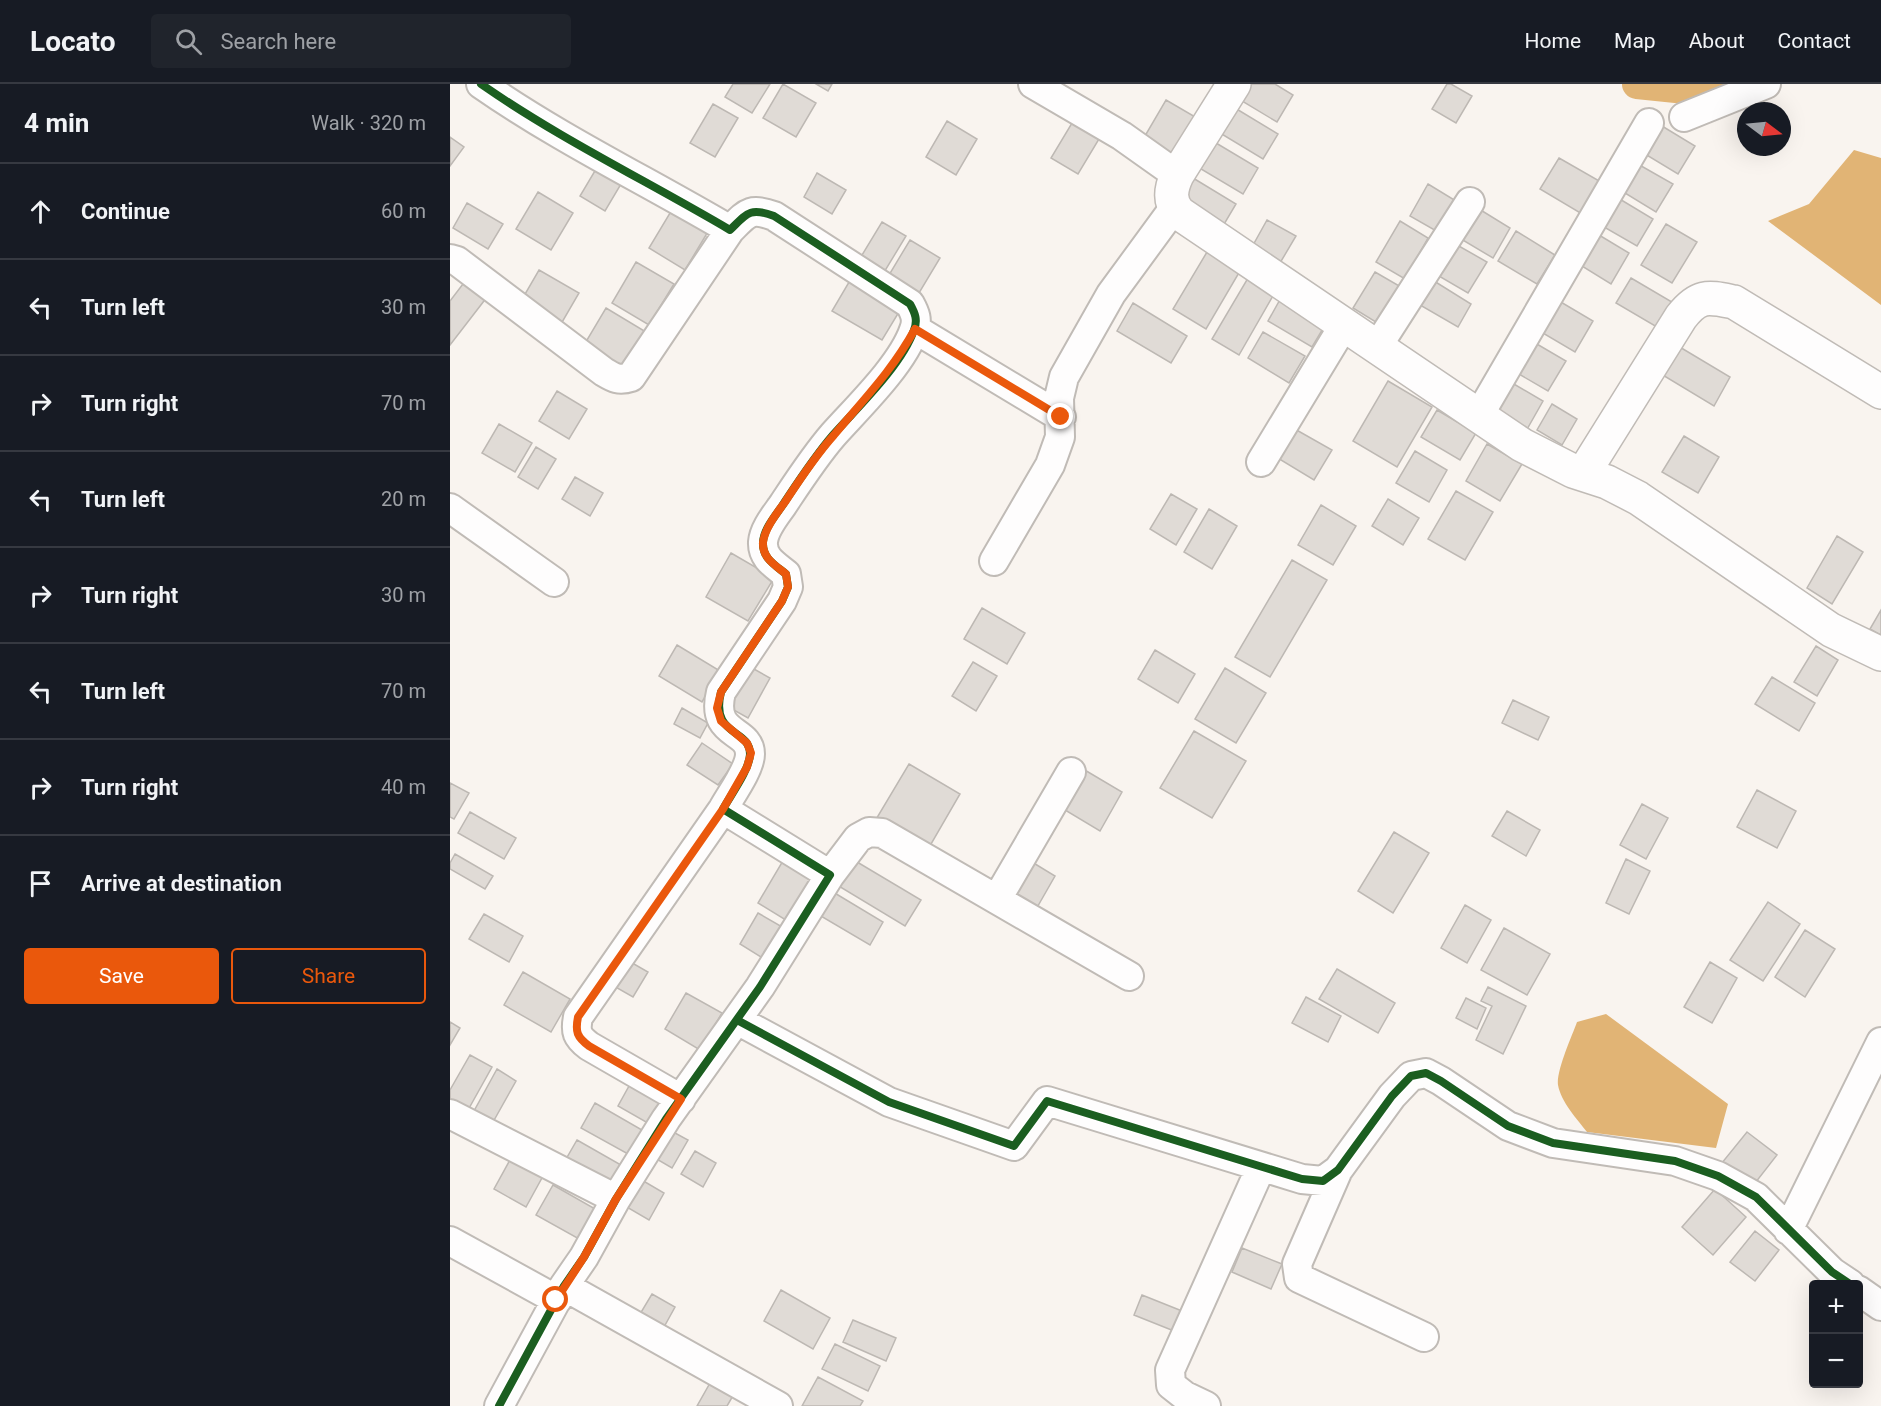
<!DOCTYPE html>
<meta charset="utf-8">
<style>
body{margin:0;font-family:Roboto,sans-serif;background:#20242c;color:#f1f3f6}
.controls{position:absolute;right:18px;bottom:18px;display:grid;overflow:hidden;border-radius:6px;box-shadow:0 6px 24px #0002}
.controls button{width:54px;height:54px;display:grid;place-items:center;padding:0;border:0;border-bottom:2px solid #363941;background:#171b24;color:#f1f3f6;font:30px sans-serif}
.compass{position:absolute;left:1287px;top:18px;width:54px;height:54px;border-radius:50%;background:#171b24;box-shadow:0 6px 24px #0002;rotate:106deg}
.stop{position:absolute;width:18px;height:18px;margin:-14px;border:4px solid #ea580c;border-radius:50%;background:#fff}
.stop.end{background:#ea580c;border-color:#fff;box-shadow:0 2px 6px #0008}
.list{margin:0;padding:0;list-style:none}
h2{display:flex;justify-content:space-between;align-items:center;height:78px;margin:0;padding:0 24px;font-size:26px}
h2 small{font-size:20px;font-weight:400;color:#9ea1a6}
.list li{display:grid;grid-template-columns:39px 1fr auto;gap:18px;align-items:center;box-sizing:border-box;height:96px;padding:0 24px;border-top:2px solid #363941}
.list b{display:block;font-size:22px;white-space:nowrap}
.list em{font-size:20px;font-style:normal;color:#9ea1a6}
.actions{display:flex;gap:12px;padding:18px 24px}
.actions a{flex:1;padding:14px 0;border:2px solid #ea580c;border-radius:6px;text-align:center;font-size:21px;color:#ea580c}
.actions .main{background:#ea580c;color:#fff}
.icon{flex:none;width:33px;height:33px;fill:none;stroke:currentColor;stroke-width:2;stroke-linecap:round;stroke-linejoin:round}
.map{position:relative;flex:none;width:1431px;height:1322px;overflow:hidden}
header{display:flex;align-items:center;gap:36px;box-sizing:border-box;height:84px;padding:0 30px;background:#171b24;border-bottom:2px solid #363941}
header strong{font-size:28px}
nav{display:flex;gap:33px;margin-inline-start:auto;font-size:21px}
.search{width:420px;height:54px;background:#20242c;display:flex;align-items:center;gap:15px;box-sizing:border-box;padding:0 21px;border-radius:6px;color:#9ea1a6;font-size:22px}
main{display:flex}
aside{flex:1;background:#171b24}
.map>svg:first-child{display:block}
.water{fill:#e1b475}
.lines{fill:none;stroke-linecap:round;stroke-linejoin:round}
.canal{stroke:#e1b475;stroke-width:30}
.building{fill:#e0dbd6;stroke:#bdb8b3;stroke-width:1.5}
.minor-casing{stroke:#c0bbb6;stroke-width:32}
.tertiary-casing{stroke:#c0bbb6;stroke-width:36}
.minor{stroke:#fefdfd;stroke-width:28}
.tertiary{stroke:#fefdfd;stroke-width:33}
.cycleway-casing{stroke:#fff;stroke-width:11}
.cycleway{stroke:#1b5e20;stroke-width:8}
.route{stroke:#ea580c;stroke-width:8}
</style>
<header>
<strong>Locato</strong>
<div class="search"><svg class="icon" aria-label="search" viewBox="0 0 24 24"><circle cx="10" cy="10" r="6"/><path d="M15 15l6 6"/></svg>Search here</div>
<nav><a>Home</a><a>Map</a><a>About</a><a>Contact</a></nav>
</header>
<main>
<aside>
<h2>4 min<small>Walk · 320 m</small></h2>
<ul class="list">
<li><svg class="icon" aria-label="ahead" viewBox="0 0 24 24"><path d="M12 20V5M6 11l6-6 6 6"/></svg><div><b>Continue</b></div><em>60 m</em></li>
<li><svg class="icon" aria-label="left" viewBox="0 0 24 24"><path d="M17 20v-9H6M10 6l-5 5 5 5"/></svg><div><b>Turn left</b></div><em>30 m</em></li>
<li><svg class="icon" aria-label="right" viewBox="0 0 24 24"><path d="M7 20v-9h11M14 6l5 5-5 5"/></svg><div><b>Turn right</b></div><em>70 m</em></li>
<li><svg class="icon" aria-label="left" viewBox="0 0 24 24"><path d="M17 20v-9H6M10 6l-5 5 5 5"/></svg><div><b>Turn left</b></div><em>20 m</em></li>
<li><svg class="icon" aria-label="right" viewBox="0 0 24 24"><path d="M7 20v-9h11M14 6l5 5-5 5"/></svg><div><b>Turn right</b></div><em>30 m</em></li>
<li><svg class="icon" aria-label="left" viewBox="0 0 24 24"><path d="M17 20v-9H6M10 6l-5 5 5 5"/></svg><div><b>Turn left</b></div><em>70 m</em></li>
<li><svg class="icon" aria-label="right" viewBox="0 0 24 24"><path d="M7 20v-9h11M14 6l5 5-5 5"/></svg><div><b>Turn right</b></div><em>40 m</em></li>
<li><svg class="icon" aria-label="arrive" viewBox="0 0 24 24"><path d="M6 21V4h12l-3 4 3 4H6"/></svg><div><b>Arrive at destination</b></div></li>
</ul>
<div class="actions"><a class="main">Save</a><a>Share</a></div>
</aside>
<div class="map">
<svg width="1431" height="1322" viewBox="0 0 1431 1322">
<rect width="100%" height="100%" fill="#f9f4ef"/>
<path class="water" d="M1404 66 1431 74V221L1318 137 1359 120Z
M1156 930 1278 1020 1266 1064 1137 1048C1127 1035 1111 1018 1108 1001 1106 987 1122 952 1127 938Z"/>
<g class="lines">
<path class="canal" d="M1187 0 1226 4 1261 0"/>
</g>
<path class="building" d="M283 0H320L302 29 275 13Z
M333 0 366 19 346 53 313 34Z
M366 0H382L378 7Z
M795 0H825L843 11 827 38 787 14Z
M997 0H1001L1022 12 1006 39 982 25Z
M716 16 747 34 723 75 692 57Z
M263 20 288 34 265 73 240 59Z
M780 21 828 50 813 75 765 46Z
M497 37 527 55 506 91 476 73Z
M622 39 649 55 628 90 601 74Z
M1207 39 1245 62 1228 90 1190 67Z
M0 53 14 63 0 82Z
M761 56 808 84 793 110 746 82Z
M1109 74 1151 98 1132 130 1090 105Z
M1186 79 1223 100 1206 128 1170 106Z
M149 80 174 95 155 127 130 112Z
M367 89 396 106 382 130 354 113Z
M743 94 786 120 773 142 730 116Z
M978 100 1006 117 988 148 960 132Z
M88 108 123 129 101 166 66 145Z
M1163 111 1203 135 1187 162 1147 139Z
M17 119 53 140 38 165 3 144Z
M223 124 259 146 235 186 199 164Z
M1029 125 1060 144 1043 174 1011 155Z
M817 136 846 152 830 179 802 163Z
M950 137 978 154 955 195 926 178Z
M432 138 456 152 433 190 409 176Z
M1216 140 1247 158 1222 199 1191 181Z
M1066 147 1105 171 1087 200 1048 177Z
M1144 148 1179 169 1161 200 1127 179Z
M460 156 490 174 466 214 436 196Z
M1000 157 1037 178 1018 209 982 188Z
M757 168 790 187 756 245 723 225Z
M186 178 224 200 199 241 162 219Z
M89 186 129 209 111 240 71 217Z
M925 188 951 203 929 240 903 224Z
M402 193 452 223 432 256 382 227Z
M798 194 824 210 789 271 762 255Z
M1181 194 1227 221 1212 246 1166 219Z
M16 196 37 213 0 261V217Z
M984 197 1021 220 1008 243 970 221Z
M832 212 877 238 862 263 818 237Z
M1104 214 1143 237 1125 268 1086 245Z
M683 219 737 252 721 279 667 247Z
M156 224 196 248 174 285 134 261Z
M813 248 855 272 839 299 798 274Z
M1080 256 1116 277 1098 307 1062 286Z
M1223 259 1280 293 1264 322 1206 287Z
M1057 296 1093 317 1076 347 1040 325Z
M938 297 982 323 947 383 903 357Z
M107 307 137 325 119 355 89 337Z
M1102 320 1127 335 1112 361 1087 346Z
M987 326 1026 349 1010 376 971 353Z
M49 340 82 359 65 388 32 369Z
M843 344 882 366 864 396 826 373Z
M1234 352 1269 373 1248 409 1212 388Z
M1037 360 1072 380 1050 417 1016 397Z
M86 363 106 375 88 405 68 393Z
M965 367 997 386 979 418 946 399Z
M125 393 153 409 140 432 112 415Z
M1006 407 1043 428 1015 476 978 455Z
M721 410 747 425 726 461 700 445Z
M938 415 969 434 953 461 922 442Z
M871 421 906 442 883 481 848 461Z
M759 425 787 442 762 485 734 468Z
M1387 452 1413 468 1382 520 1357 504Z
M281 469 324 494 298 537 256 513Z
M842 476 877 496 820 593 785 573Z
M532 524 575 549 557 580 514 555Z
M1431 526V551L1420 545Z
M227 561 270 587 252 618 209 592Z
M1366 562 1388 576 1367 612 1344 598Z
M705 566 745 590 728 619 688 595Z
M523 578 547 592 526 627 502 612Z
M295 580 320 594 298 634 273 620Z
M775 584 816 609 786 659 745 635Z
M1322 593 1365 619 1349 647 1305 620Z
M1063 616 1099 633 1088 656 1052 639Z
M232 624 258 639 250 654 224 640Z
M744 647 796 677 762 734 710 704Z
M252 659 283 680 268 701 237 681Z
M459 680 510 710 477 767 425 737Z
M633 685 672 708 650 747 610 723Z
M0 699 19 709 4 735 0 733Z
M1307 706 1346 727 1327 764 1287 743Z
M1192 720 1218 734 1196 775 1170 761Z
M1057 727 1090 746 1076 772 1042 752Z
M20 728 66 754 54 775 8 749Z
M944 748 979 769 943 829 908 807Z
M5 770 43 792 35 805 0 785V779Z
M397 772 471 816 455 842 382 798Z
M334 775 366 794 339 838 308 819Z
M577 775 605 792 585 827 557 810Z
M1176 775 1200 787 1179 830 1156 819Z
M378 805 433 838 420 861 364 828Z
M1318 818 1350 840 1313 897 1280 876Z
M1015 821 1041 836 1017 879 991 864Z
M308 829 334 844 316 876 290 860Z
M34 830 73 852 59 878 19 855Z
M1054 844 1100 870 1077 911 1031 886Z
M1355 846 1385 865 1355 913 1325 893Z
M177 876 198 888 183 913 162 901Z
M1260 878 1287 894 1262 939 1234 923Z
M887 885 945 919 928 949 869 915Z
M73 888 120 915 101 948 54 921Z
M1038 903 1076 922 1053 970 1026 956 1042 922 1031 917Z
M236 909 272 929 250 966 215 945Z
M856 913 891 932 878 958 842 939Z
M1016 914 1036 924 1027 945 1006 934Z
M0 938 10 944 0 961Z
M20 971 42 983 18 1026 0 1016V1006Z
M47 985 66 997 43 1038 24 1027Z
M184 993 219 1013 203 1042 168 1022Z
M145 1019 192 1046 178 1070 131 1044Z
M214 1043 238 1056 222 1084 198 1070Z
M1297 1048 1327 1071 1302 1103 1271 1080Z
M127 1056 171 1081 156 1107 112 1082Z
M245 1067 266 1079 253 1103 231 1090Z
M61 1074 93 1092 76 1123 44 1105Z
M190 1095 214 1109 199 1136 175 1122Z
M103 1101 154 1130 138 1160 86 1131Z
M1265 1105 1296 1133 1263 1171 1232 1143Z
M1305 1147 1329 1166 1305 1197 1280 1178Z
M792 1164 832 1180 821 1205 782 1188Z
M331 1206 380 1234 363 1265 314 1237Z
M202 1210 225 1223 214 1243 190 1230Z
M692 1211 732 1227 724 1247 684 1231Z
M403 1236 446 1254 436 1277 393 1258Z
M385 1260 430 1282 418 1307 372 1285Z
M264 1292 287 1305 277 1322H247Z
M368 1293 413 1317 410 1322H352Z"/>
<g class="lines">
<defs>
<path id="minor" d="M31 0C110 55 197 97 280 146 297 129 300 123 324 132L460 220C465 229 468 236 464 246 452 281 408 323 383 351 364 373 348 398 332 422 325 432 314 445 313 458 312 474 325 481 336 490L338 503 332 517 271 608C260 653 300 644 300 670 300 685 280 712 273 725L380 791 310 903 216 1035 166 1115 134 1173 114 1202 49 1322
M583 0 672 52 727 91
M1234 33 1316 0
M0 175 7 177 154 288C164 294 169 297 181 293L280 146
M465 245 611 333
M927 263 1020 118
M1028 333 1199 39
M811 378 894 241
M0 424 104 498
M544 477 600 381 610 353 609 314 614 293 661 210 724 124
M380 791 408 754 419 748 432 749 679 892
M547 815 621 688
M287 936 439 1018 564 1062 597 1017 852 1095 873 1097 888 1086 942 1012 961 992 976 989 991 997 1058 1042 1103 1059 1225 1077 1268 1092 1306 1113 1382 1188 1400 1200
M231 1015 139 962C127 953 125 948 128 933L273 725
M0 1030 166 1115
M888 1086 847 1180 849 1194 974 1253
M1338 1146 1431 958
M0 1157 107 1216
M114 1202 328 1322
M1408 1206 1431 1222
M756 1322 735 1312 721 1301 720 1286 811 1083"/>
<path id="tertiary" d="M784 0 727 91C721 104 718 117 729 129L1072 361 1123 387 1157 398 1188 414 1381 546 1431 570
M1133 390 1231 233C1249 210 1258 213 1284 218L1431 308"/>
</defs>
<use href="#minor" class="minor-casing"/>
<use href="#tertiary" class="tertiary-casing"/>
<use href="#minor" class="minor"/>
<use href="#tertiary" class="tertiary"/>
<defs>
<path id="cycleway" d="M31 0C110 55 197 97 280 146 297 129 300 123 324 132L460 220C465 229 468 236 464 246 452 281 408 323 383 351 364 373 348 398 332 422 325 432 314 445 313 458 312 474 325 481 336 490L338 503 332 517 271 608C260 653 300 644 300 670 300 685 280 712 273 725L380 791 310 903 216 1035 166 1115 134 1173 114 1202 49 1322
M287 936 439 1018 564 1062 597 1017 852 1095 873 1097 888 1086 942 1012 961 992 976 989 991 997 1058 1042 1103 1059 1225 1077 1268 1092 1306 1113 1382 1188 1400 1200"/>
</defs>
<use href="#cycleway" class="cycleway-casing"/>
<use href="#cycleway" class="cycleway"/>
</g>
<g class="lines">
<path class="route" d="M106 1216 134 1173 166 1115 231 1015 139 962C127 953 125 948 128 933L273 725 297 683 301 669 297 659 271 637 267 624 271 608 332 517 338 503 336 490C325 481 312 474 313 458 315 444 327 429 335 418 350 395 366 371 384 351 414 315 442 287 465 245L611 333"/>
</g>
</svg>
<div class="controls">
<button>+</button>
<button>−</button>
</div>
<svg class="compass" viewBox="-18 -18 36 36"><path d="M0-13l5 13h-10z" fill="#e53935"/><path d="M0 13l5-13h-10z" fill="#9ea1a6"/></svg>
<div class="stop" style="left:106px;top:1216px"></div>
<div class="stop end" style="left:611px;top:333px"></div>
</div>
</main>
